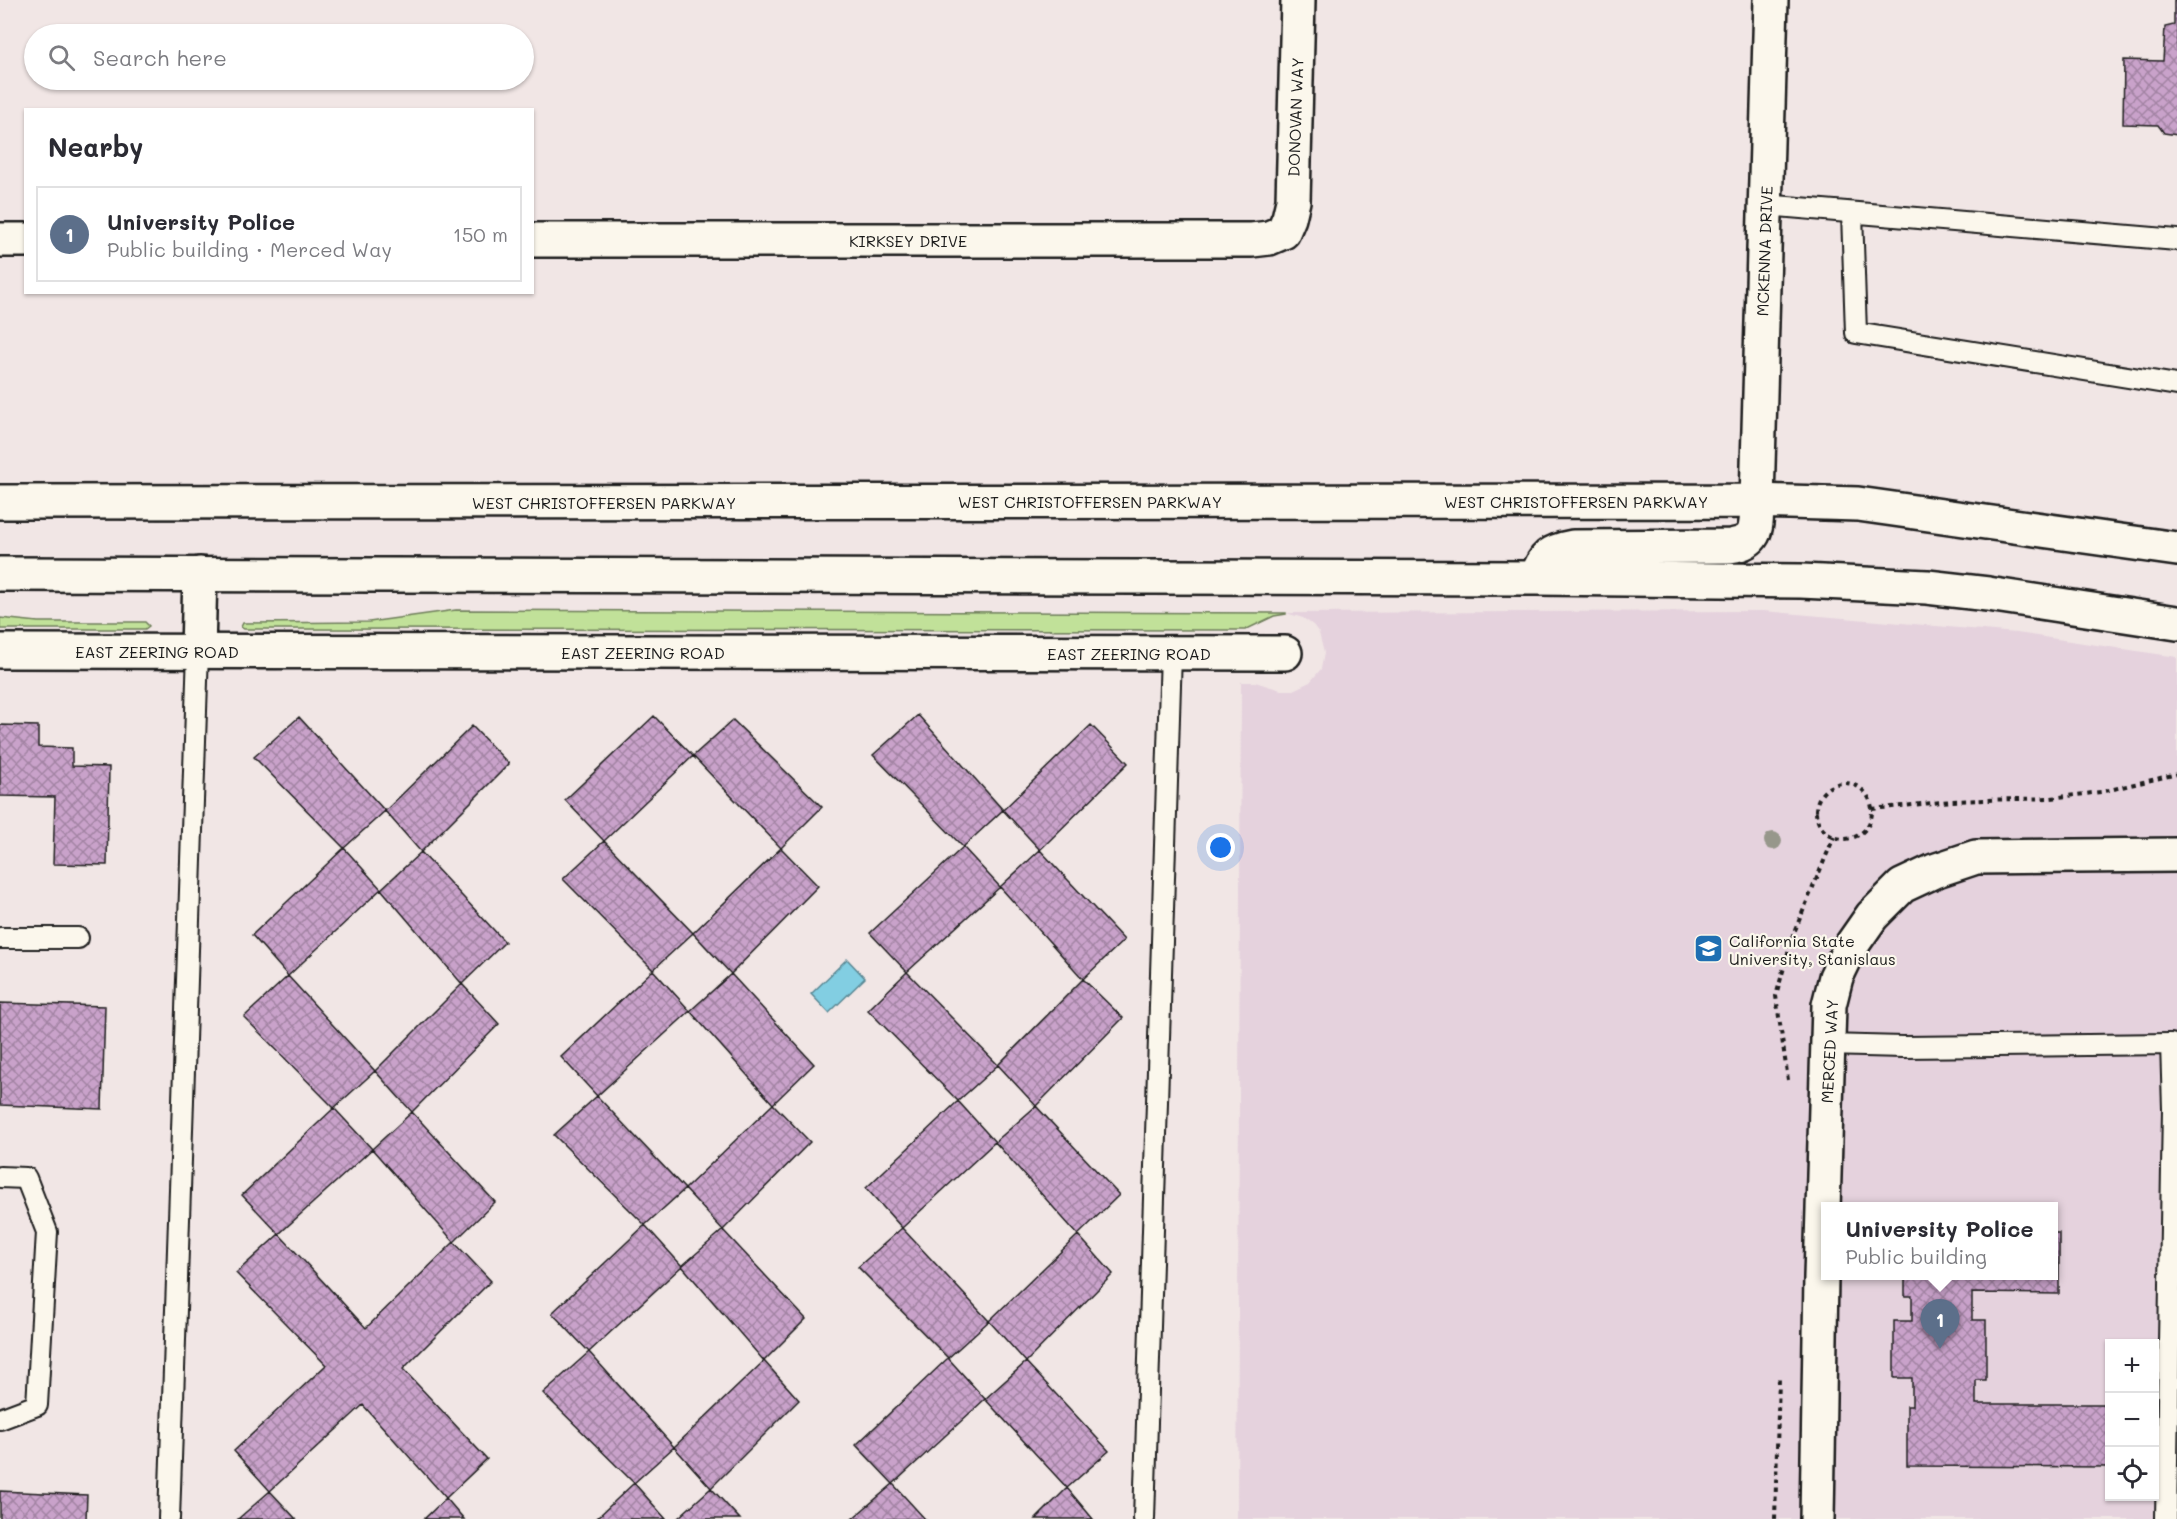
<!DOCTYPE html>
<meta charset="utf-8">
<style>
body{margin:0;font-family:Mali,sans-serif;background:#f7f7f7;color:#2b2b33}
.controls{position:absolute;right:18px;bottom:18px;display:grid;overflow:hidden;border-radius:0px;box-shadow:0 2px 4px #0004}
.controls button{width:54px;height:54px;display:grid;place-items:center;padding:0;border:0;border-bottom:2px solid #e1e1e2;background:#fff;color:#2b2b33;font:30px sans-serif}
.you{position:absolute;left:1221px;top:848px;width:21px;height:21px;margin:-15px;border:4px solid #fff;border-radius:50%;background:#1a73e8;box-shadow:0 0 0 9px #1a73e833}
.badge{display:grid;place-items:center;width:39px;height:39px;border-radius:50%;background:#0b8043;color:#fff;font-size:20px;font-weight:700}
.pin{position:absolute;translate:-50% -50px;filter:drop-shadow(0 2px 3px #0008)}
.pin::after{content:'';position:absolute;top:32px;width:21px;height:18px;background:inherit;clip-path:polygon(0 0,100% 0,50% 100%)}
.popup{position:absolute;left:1821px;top:1202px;width:237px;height:78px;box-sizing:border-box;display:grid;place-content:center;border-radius:0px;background:#fff;filter:drop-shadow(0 2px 4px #0005);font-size:20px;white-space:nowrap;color:#7c7c81}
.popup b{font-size:22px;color:#2b2b33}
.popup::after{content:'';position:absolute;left:50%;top:100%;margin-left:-12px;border:12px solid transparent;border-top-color:#fff}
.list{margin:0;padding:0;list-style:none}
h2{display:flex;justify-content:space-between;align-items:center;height:78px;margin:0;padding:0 24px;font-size:26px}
h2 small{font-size:20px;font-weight:400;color:#7c7c81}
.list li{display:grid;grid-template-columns:39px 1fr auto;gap:18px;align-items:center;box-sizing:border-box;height:96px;margin:0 12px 12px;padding:0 12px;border:2px solid #e1e1e2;border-radius:0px}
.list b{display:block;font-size:22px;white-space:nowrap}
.list p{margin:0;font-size:20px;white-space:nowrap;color:#7c7c81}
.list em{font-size:20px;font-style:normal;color:#7c7c81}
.icon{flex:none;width:33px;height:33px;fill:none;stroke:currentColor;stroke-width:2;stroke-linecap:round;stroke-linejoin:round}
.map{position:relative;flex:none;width:2177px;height:1519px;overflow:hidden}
.search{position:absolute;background:#fff;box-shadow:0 2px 4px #0004;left:24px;top:24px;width:510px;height:66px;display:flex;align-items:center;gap:15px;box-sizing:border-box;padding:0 21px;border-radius:33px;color:#7c7c81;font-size:22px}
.panel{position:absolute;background:#fff;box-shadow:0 2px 4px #0004;left:24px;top:108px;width:510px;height:186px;border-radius:0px}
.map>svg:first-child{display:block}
.built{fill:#e5d2dd;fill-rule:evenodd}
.grass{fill:#c1e199;stroke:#6e7e5a;stroke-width:1.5}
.water{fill:#82cee2;stroke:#598793;stroke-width:1.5}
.building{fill:url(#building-cross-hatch);stroke:#1c1c1c;stroke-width:1.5}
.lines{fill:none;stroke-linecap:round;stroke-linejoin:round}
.lane-casing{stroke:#1c1c1c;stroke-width:24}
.street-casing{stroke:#1c1c1c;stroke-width:38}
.secondary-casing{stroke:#1c1c1c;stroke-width:38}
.path{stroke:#1c1c1c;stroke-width:4;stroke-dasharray:4.5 4.5;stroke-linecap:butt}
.lane{stroke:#fbf7ec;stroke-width:20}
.street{stroke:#fbf7ec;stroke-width:33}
.secondary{stroke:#fbf7ec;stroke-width:33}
.tree{fill:#97978b}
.labels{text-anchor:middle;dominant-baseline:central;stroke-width:4.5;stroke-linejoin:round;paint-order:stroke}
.street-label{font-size:16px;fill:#1c1c1c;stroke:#fbf7ec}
.poi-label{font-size:16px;fill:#1c1c1c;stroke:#fbf7ec;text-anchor:start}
</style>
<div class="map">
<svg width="2177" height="1519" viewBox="0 0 2177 1519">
<defs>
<pattern id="building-cross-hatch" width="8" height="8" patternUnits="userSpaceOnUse" patternTransform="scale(1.5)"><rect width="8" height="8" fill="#c9a2ca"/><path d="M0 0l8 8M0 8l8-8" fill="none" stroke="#a283a3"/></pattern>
</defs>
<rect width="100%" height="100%" fill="#f1e6e5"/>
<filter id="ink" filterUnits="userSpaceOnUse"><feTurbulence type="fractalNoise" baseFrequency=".0167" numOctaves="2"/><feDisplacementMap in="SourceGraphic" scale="12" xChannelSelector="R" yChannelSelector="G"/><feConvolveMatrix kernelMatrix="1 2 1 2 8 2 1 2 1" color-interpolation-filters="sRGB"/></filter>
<g filter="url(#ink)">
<path class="built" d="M1763 611 2017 633 2177 657V1519H1237L1241 682H1255L1281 690H1293L1310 682 1321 669 1324 653 1319 633 1313 625 1303 618 1286 613ZM1826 1206H2054V1276H1826ZM2110 1344H2154V1496H2110Z"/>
<path class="grass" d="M456 610 1286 613V614L1274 616 1245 630 244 629 241 627 243 623 369 622Z
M0 618 38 622H145L149 626 145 629H0Z"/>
<path class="water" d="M847 959 865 978 829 1013 811 994Z"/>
<path class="building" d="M2174 0H2177V135L2164 133 2158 125 2123 124 2124 60 2163 61 2165 27 2174 25Z
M918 715 1003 810 963 847 873 755Z
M654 716 693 756 604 841 565 800Z
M299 717 385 811 344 848 254 757Z
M733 720 822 807 781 848 693 756Z
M0 725 38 726V747L72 748V766L109 767 107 865 53 864 55 797 0 796Z
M1091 725 1128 763 1040 850 1003 810Z
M472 726 509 764 421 852 385 811Z
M604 841 693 933 653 970 563 879Z
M963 847 1000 887 907 972 870 933Z
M344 848 381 889 288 976 252 935Z
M781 848 818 886 731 974 693 933Z
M1040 850 1124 940 1083 979 1000 887Z
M421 852 505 942 462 984 381 889Z
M653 970 690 1011 597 1096 561 1057Z
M907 972 998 1065 958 1101 868 1010Z
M731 974 814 1064 773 1104 690 1011Z
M288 976 375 1071 334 1108 244 1017Z
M1083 979 1123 1018 1036 1106 998 1065Z
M462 984 499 1024 412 1112 375 1071Z
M0 1003 105 1006 102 1109 0 1105Z
M597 1096 685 1189 645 1225 554 1135Z
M958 1101 995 1142 902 1228 866 1188Z
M773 1104 810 1142 723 1230 685 1189Z
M1036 1106 1119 1195 1078 1235 995 1142Z
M334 1108 372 1149 279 1234 242 1195Z
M412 1112 495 1202 454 1242 372 1149Z
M645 1225 682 1266 589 1352 552 1313Z
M902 1228 989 1321 948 1358 858 1267Z
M723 1230 806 1319 764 1361 682 1266Z
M2054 1233H2059V1294L1972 1293V1320H1986V1380H1976V1404H2110V1467L1907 1466V1406H1912V1378H1894V1321H1912V1296H1905V1276H2054Z
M279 1234 366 1328 454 1242 491 1281 403 1369 487 1459 446 1498 363 1405 270 1491 234 1451 326 1365 236 1273Z
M1078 1235 1113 1274 1026 1362 989 1321Z
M589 1352 674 1447 634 1483 543 1393Z
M948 1358 985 1399 893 1484 856 1445Z
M764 1361 799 1400 711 1488 674 1447Z
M1026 1362 1109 1451 1067 1488 985 1399Z
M634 1483 666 1519H596Z
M893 1484 925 1519H852Z
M711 1488 740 1519H677Z
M1067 1488 1093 1519H1036Z
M0 1491 87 1495 86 1519H0Z
M270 1491 296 1519H238Z
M446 1498 464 1519H424Z"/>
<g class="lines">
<defs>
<path id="lane" d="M1765 205 2177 240
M1852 213 1856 333 2177 385
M0 938H78
M1827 1045 1903 1047 2171 1044 2173 1109 2166 1519
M0 1177 26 1178 47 1232 37 1405 0 1419
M169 1519 198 651
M1144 1519 1171 653"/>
<path id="street" d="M0 240H26
M532 240H1252L1269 238 1283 232 1289 218 1293 201 1298 0
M1757 501 1771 0
M0 651 1285 653
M198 651 200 574
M1817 1519 1821 1277 1829 1005 1836 977 1851 946 1872 916 1902 886 1934 871 1976 857 2177 855"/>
<path id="secondary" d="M0 502 1757 501 1858 504 2177 549
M0 574 1536 578 1801 581 1927 587 1988 594 2177 623
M1536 578C1544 556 1550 551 1573 547L1730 546C1759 542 1756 527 1757 501"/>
</defs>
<use href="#lane" class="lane-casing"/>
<use href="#street" class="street-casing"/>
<use href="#secondary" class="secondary-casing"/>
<path class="path" d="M1816 811a28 28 0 1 1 56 0a28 28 0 1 1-56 0Z
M1872 809 1952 801 2051 798 2101 792 2177 774
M1788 1080 1776 996 1793 935 1834 837
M1775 1519 1779 1378"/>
<use href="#lane" class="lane"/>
<use href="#street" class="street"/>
<use href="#secondary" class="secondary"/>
</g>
<circle class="tree" cx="1773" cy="841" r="9"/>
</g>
<defs>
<symbol id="university-square" viewBox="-11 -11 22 22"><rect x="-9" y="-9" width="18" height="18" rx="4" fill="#1f6fb2" stroke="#fbf7ec"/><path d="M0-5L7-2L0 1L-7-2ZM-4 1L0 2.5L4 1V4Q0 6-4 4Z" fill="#fff"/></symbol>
</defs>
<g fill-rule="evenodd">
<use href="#university-square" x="1692" y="932" width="33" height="33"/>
</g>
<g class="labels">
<g class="street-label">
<text transform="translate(1295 117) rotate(-88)">DONOVAN WAY</text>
<text x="908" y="240">KIRKSEY DRIVE</text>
<text transform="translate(1764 251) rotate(-88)">MCKENNA DRIVE</text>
<text x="1090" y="501">WEST CHRISTOFFERSEN PARKWAY</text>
<text x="1576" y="501">WEST CHRISTOFFERSEN PARKWAY</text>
<text x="604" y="502">WEST CHRISTOFFERSEN PARKWAY</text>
<text x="157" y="651">EAST ZEERING ROAD</text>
<text x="643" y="652">EAST ZEERING ROAD</text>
<text x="1129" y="653">EAST ZEERING ROAD</text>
<text transform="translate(1829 1051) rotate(-87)">MERCED WAY</text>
</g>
<g class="poi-label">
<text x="1729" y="940">California State<tspan x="1729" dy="18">University, Stanislaus</tspan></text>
</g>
</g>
</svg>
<div class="controls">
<button>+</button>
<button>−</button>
<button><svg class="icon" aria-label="locate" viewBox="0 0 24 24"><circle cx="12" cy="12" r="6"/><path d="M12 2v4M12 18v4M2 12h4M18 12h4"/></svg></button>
</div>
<div class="you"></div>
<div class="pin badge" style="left:1940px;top:1349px;background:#5c6f8a">1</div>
<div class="popup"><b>University Police</b>Public building</div>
<div class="search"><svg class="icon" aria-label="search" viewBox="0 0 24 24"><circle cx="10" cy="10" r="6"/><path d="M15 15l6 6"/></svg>Search here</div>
<section class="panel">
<h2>Nearby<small></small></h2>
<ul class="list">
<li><span class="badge" style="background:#5c6f8a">1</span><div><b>University Police</b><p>Public building · Merced Way</p></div><em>150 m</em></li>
</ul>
</section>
</div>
